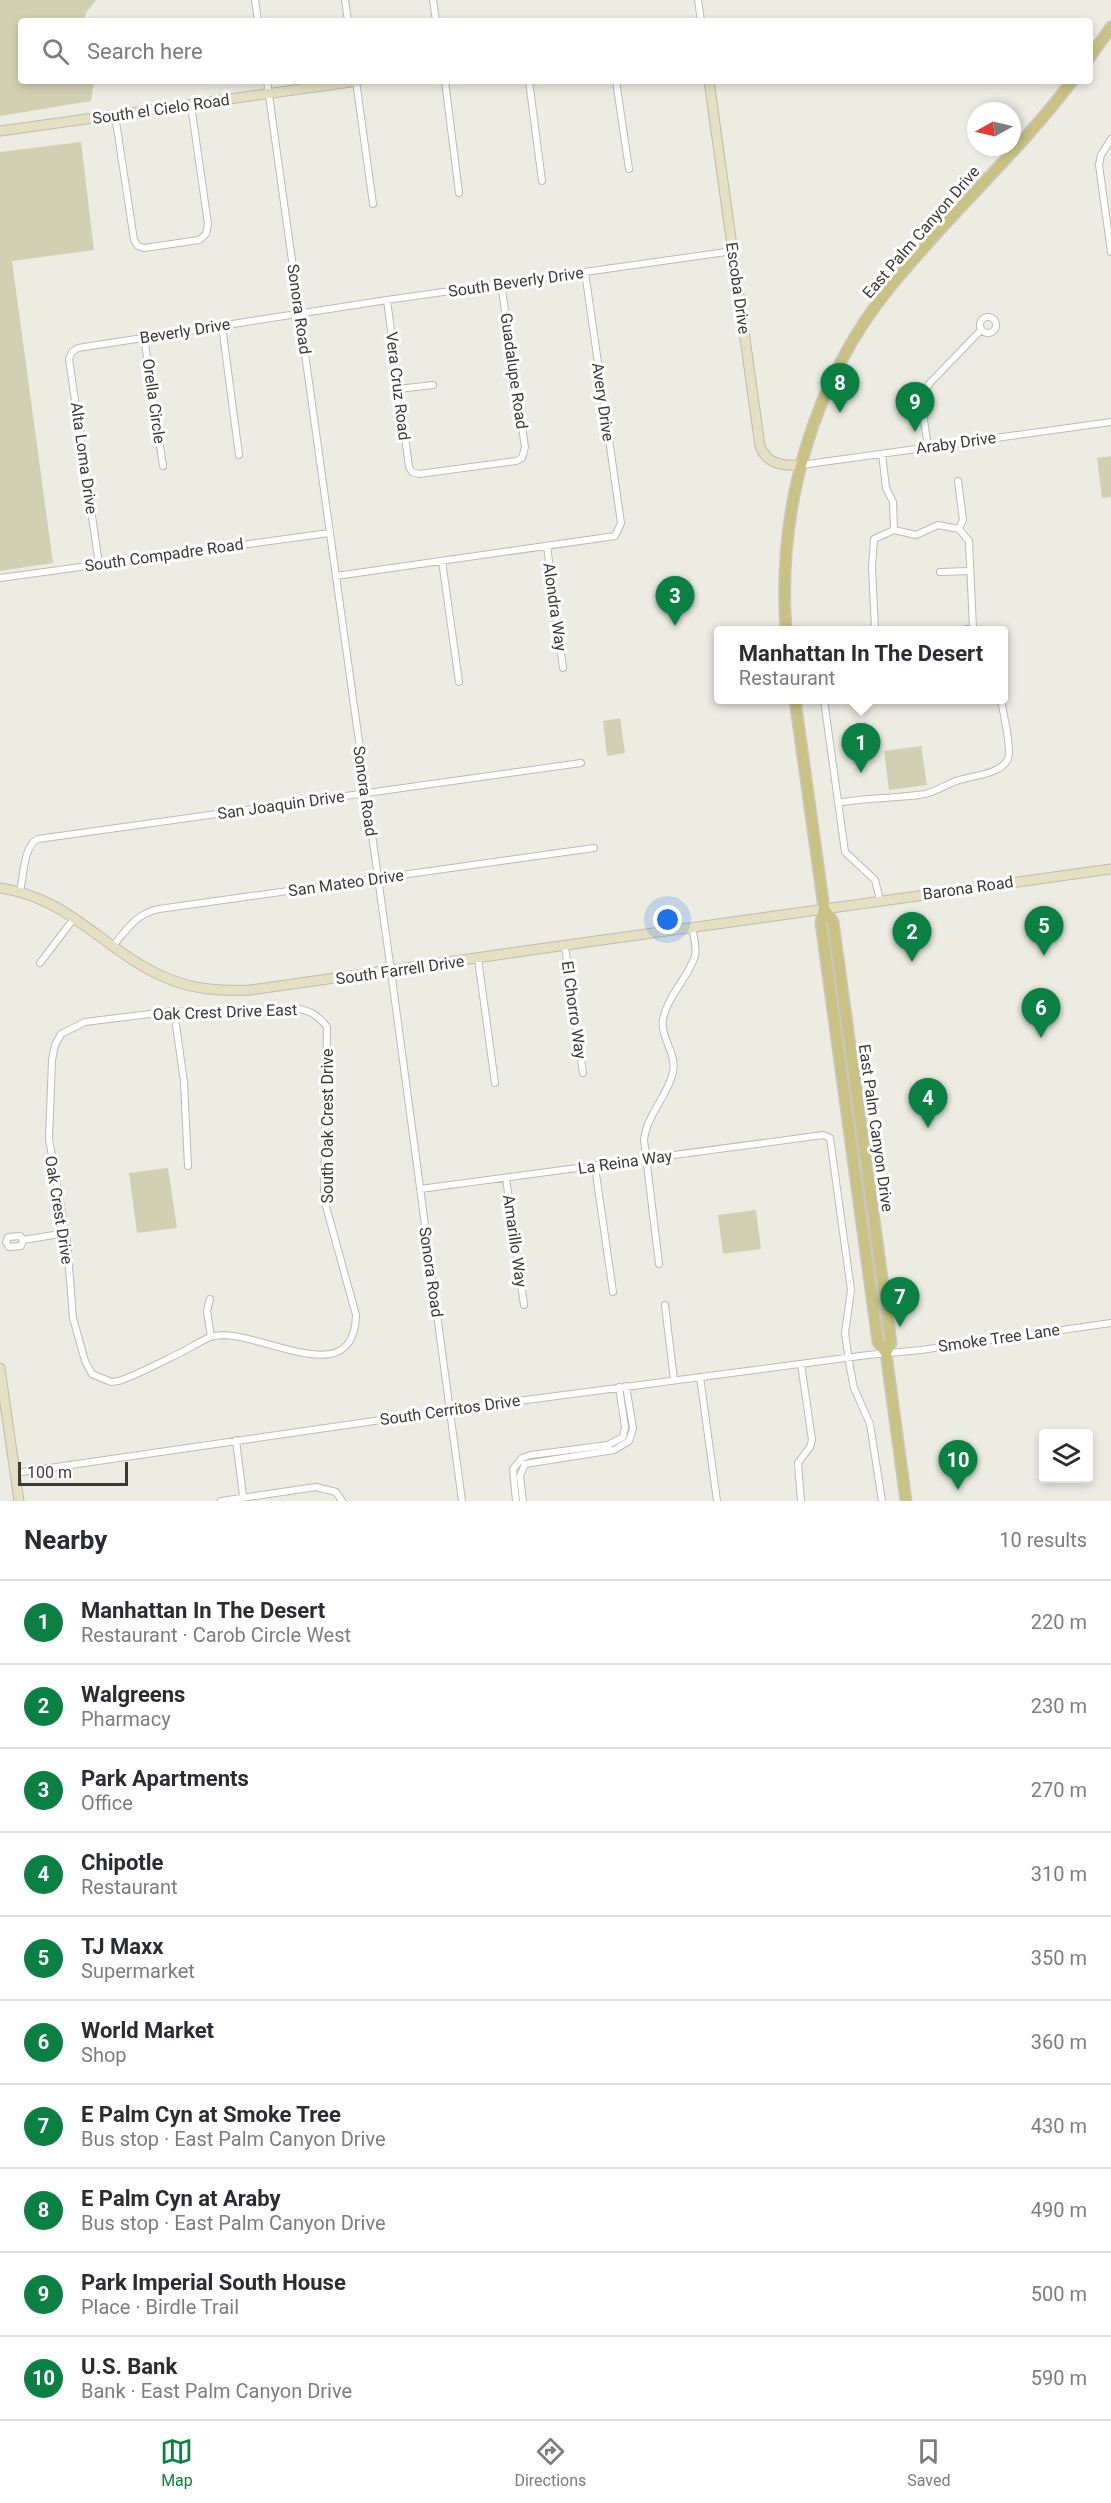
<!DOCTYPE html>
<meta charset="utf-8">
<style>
body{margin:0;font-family:Roboto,sans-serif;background:#f7f7f7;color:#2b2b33}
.controls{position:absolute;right:18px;bottom:18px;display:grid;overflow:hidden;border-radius:6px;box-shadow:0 3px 9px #0003}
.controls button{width:54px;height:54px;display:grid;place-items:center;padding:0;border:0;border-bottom:2px solid #e1e1e2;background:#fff;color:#2b2b33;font:30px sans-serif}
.compass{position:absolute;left:967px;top:102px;width:54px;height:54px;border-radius:50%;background:#fff;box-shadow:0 3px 9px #0003;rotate:262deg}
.scale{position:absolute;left:18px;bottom:15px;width:110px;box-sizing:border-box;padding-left:6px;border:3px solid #3b3a37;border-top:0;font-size:16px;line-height:21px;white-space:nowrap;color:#3b3a37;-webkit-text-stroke:4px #fff;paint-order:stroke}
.you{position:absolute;left:668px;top:920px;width:21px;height:21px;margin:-15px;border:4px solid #fff;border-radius:50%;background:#1a73e8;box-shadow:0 0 0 9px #1a73e833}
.badge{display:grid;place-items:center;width:39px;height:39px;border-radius:50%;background:#0b8043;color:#fff;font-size:20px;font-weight:700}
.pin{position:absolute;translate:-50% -50px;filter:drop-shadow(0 2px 3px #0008)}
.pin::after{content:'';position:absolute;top:32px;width:21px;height:18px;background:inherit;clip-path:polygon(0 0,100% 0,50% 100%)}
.popup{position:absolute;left:714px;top:626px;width:294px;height:78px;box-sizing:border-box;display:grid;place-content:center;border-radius:6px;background:#fff;filter:drop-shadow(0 2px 4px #0005);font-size:20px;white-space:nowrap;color:#7c7c81}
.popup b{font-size:22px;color:#2b2b33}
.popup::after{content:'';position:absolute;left:50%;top:100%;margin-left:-12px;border:12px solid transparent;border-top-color:#fff}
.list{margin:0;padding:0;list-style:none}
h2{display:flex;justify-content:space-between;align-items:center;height:78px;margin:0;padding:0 24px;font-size:26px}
h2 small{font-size:20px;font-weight:400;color:#7c7c81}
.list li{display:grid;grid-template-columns:39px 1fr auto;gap:18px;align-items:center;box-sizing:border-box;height:84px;padding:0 24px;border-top:2px solid #e1e1e2}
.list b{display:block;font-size:22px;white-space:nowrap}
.list p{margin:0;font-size:20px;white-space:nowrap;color:#7c7c81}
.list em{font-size:20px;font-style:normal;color:#7c7c81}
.icon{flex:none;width:33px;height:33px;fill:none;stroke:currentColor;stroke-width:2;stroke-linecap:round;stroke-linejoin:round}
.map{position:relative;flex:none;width:1111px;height:1501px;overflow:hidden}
.search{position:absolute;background:#fff;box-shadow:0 3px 9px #0003;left:18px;right:18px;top:18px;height:66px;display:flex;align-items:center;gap:15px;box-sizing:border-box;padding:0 21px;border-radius:6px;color:#7c7c81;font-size:22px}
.sheet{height:918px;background:#fff}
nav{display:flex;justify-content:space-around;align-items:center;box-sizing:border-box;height:84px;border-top:2px solid #e1e1e2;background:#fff;font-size:16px;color:#7c7c81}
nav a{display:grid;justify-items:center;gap:3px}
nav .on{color:#0b8043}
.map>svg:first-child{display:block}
.green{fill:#d2d0b2}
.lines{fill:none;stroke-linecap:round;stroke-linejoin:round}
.street-casing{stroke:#bcbbb2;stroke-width:8}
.secondary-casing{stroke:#bcbbb2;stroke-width:11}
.primary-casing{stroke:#c8c8c7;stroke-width:13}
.street{stroke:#fff;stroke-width:6}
.secondary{stroke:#e4e0c1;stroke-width:9}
.primary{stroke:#cac283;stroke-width:10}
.labels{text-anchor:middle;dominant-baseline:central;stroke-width:6;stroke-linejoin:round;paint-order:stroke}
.street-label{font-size:16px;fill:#3b3a37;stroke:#fff}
</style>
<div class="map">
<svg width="1111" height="1501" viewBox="0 0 1111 1501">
<rect width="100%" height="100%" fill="#edece3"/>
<path class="green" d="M0 0H96L86 13 84 21H21V81H94L91 101 0 116Z
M81 142 94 250 12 261 53 563 0 571V152Z
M1111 456V497L1102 498 1097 458Z
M620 718 625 753 607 756 603 721Z
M921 746 927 785 889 790 884 751Z
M168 1168 177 1228 137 1233 129 1173Z
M756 1210 761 1249 723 1254 718 1215Z"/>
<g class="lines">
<defs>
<path id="street" d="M255 0 258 21
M345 0 348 21
M433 0 436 21
M698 0 701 21
M267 81 391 971 462 1501
M356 81 373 204
M445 81 459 193
M529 81 542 181
M616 81 629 169
M115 115 134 240 138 246 144 248 199 240 206 234 208 224 191 105
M1111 139 1101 155 1099 165 1111 252
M387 300 409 467 412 472 419 474 516 461 522 458 525 447 501 283
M980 325a8 8 0 1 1 16 0a8 8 0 1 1-16 0Z
M222 326 239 455
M144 337 163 466
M398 389 433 385
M928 447C925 425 919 405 929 384L981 330
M882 454 886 488 893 502 894 530
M801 465 1111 422
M958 481 963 520 959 529
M547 546 563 668
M442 561 459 682
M99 564 69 359 72 352 78 348 387 300 733 251
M940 572 969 571
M336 576 615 536 621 523 585 272
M0 578 329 533
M875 630 872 567 874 539 894 530 916 535 938 525 959 529 969 541 973 628 963 630
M824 700 845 852 875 880 880 900
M838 803C867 797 895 799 925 794 938 791 949 782 963 779 975 776 1002 773 1008 759 1012 748 1003 712 1001 700
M20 891C24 876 23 846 38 839L581 763
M113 946C127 929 137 913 159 909L594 848
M565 947 583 1073
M478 959 495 1083
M40 963 75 917
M293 1008C309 1010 317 1014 327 1027L324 1199 356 1315C354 1398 252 1323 210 1337 201 1341 191 1347 182 1352 161 1362 141 1373 119 1381L111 1382 92 1374 85 1361 73 1318 67 1241 49 1139 52 1060 55 1045 61 1034 85 1022 174 1011 240 1015Z
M174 1011 184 1082 188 1166
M595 1167 613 1292
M506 1178 524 1305
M420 1189 823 1135 830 1138 851 1290 845 1333 850 1368 854 1388 870 1424 882 1501
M23 1240 21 1246 9 1247 6 1242 8 1237 20 1236 23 1240 66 1233
M659 1264 644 1140C647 1114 668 1096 673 1072 677 1053 660 1038 663 1019 668 995 688 978 695 956 697 948 694 937 692 928
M210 1299 207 1311 211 1337
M665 1305 674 1380
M801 1364 812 1440 810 1447 798 1463 801 1501
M700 1377 717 1501
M236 1440 243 1496
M15 1473 450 1410 868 1355 921 1350 1111 1323
M221 1501 316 1487 336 1492 342 1501
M516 1501 513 1469 522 1458 531 1455 608 1445 623 1437 625 1427 619 1387
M523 1501 520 1476 525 1464 614 1450 629 1441 633 1428 626 1386"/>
<path id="secondary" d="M709 81 760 446C767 465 784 466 801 465
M0 131 358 81
M0 888C72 898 106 954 169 979 195 990 222 991 250 990 537 950 824 907 1111 869
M0 1368 19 1501"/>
<path id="primary" d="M1090 57 1111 27
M786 630C777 508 813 381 891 286 948 215 1017 154 1072 81
M795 700 824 908 821 923 878 1342 886 1353 906 1501
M824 908 833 922 891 1343 886 1353"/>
</defs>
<use href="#street" class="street-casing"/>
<use href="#secondary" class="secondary-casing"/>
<use href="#primary" class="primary-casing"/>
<use href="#street" class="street"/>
<use href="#secondary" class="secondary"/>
<use href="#primary" class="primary"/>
</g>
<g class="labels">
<g class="street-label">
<text transform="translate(161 109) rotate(-8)">South el Cielo Road</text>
<text transform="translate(921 232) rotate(-49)">East Palm Canyon Drive</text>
<text transform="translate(516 282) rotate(-8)">South Beverly Drive</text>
<text transform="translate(738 288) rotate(82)">Escoba Drive</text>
<text transform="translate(299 309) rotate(82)">Sonora Road</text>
<text transform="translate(185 331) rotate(-9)">Beverly Drive</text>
<text transform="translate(514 371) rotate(82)">Guadalupe Road</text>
<text transform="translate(398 386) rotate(83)">Vera Cruz Road</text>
<text transform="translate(154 401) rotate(82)">Orella Circle</text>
<text transform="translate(603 402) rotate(82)">Avery Drive</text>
<text transform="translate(956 443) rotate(-8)">Araby Drive</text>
<text transform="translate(84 458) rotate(82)">Alta Loma Drive</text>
<text transform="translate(164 555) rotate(-8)">South Compadre Road</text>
<text transform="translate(555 607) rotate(82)">Alondra Way</text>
<text transform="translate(365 791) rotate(82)">Sonora Road</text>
<text transform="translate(281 805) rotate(-8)">San Joaquin Drive</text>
<text transform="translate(346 883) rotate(-8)">San Mateo Drive</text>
<text transform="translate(968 888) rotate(-8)">Barona Road</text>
<text transform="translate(400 970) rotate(-8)">South Farrell Drive</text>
<text transform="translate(574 1010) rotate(82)">El Chorro Way</text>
<text transform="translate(225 1012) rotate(-2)">Oak Crest Drive East</text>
<text transform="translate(327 1126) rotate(-90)">South Oak Crest Drive</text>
<text transform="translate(876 1128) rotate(82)">East Palm Canyon Drive</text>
<text transform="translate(625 1162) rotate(-8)">La Reina Way</text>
<text transform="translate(59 1210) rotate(81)">Oak Crest Drive</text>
<text transform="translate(515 1241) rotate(82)">Amarillo Way</text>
<text transform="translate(431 1272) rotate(82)">Sonora Road</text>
<text transform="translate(999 1338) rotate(-8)">Smoke Tree Lane</text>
<text transform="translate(450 1410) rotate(-8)">South Cerritos Drive</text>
</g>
</g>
</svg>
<div class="controls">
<button><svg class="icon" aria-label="layers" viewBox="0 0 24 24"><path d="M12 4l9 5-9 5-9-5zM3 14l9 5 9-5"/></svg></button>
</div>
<svg class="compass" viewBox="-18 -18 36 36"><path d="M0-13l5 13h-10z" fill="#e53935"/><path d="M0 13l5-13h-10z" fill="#7c7c81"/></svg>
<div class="scale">100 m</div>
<div class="you"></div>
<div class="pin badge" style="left:861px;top:773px">1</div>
<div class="popup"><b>Manhattan In The Desert</b>Restaurant</div>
<div class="pin badge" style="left:912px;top:962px">2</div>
<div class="pin badge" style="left:675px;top:626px">3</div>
<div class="pin badge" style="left:928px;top:1128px">4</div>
<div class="pin badge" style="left:1044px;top:956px">5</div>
<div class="pin badge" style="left:1041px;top:1038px">6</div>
<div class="pin badge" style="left:900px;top:1327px">7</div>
<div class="pin badge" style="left:840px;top:413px">8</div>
<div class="pin badge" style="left:915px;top:432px">9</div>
<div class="pin badge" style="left:958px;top:1490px">10</div>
<div class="search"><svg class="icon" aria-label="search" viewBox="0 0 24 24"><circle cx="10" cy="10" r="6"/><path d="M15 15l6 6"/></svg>Search here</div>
</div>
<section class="sheet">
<h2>Nearby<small>10 results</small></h2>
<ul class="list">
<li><span class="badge">1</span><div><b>Manhattan In The Desert</b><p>Restaurant · Carob Circle West</p></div><em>220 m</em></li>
<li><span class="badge">2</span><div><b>Walgreens</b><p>Pharmacy</p></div><em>230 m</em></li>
<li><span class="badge">3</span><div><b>Park Apartments</b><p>Office</p></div><em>270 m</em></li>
<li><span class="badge">4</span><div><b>Chipotle</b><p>Restaurant</p></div><em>310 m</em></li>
<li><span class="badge">5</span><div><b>TJ Maxx</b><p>Supermarket</p></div><em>350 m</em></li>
<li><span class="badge">6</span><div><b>World Market</b><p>Shop</p></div><em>360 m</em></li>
<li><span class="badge">7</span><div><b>E Palm Cyn at Smoke Tree</b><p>Bus stop · East Palm Canyon Drive</p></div><em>430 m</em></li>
<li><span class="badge">8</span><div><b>E Palm Cyn at Araby</b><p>Bus stop · East Palm Canyon Drive</p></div><em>490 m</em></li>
<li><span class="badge">9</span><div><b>Park Imperial South House</b><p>Place · Birdle Trail</p></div><em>500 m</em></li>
<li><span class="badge">10</span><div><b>U.S. Bank</b><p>Bank · East Palm Canyon Drive</p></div><em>590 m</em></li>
</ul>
</section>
<nav>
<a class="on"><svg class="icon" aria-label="map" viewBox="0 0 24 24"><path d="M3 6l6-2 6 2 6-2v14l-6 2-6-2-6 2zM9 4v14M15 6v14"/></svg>Map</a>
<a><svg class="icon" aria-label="directions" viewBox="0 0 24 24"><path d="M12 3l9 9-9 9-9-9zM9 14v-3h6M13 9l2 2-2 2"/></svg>Directions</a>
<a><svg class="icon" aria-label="saved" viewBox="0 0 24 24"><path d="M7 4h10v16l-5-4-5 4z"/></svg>Saved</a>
</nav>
